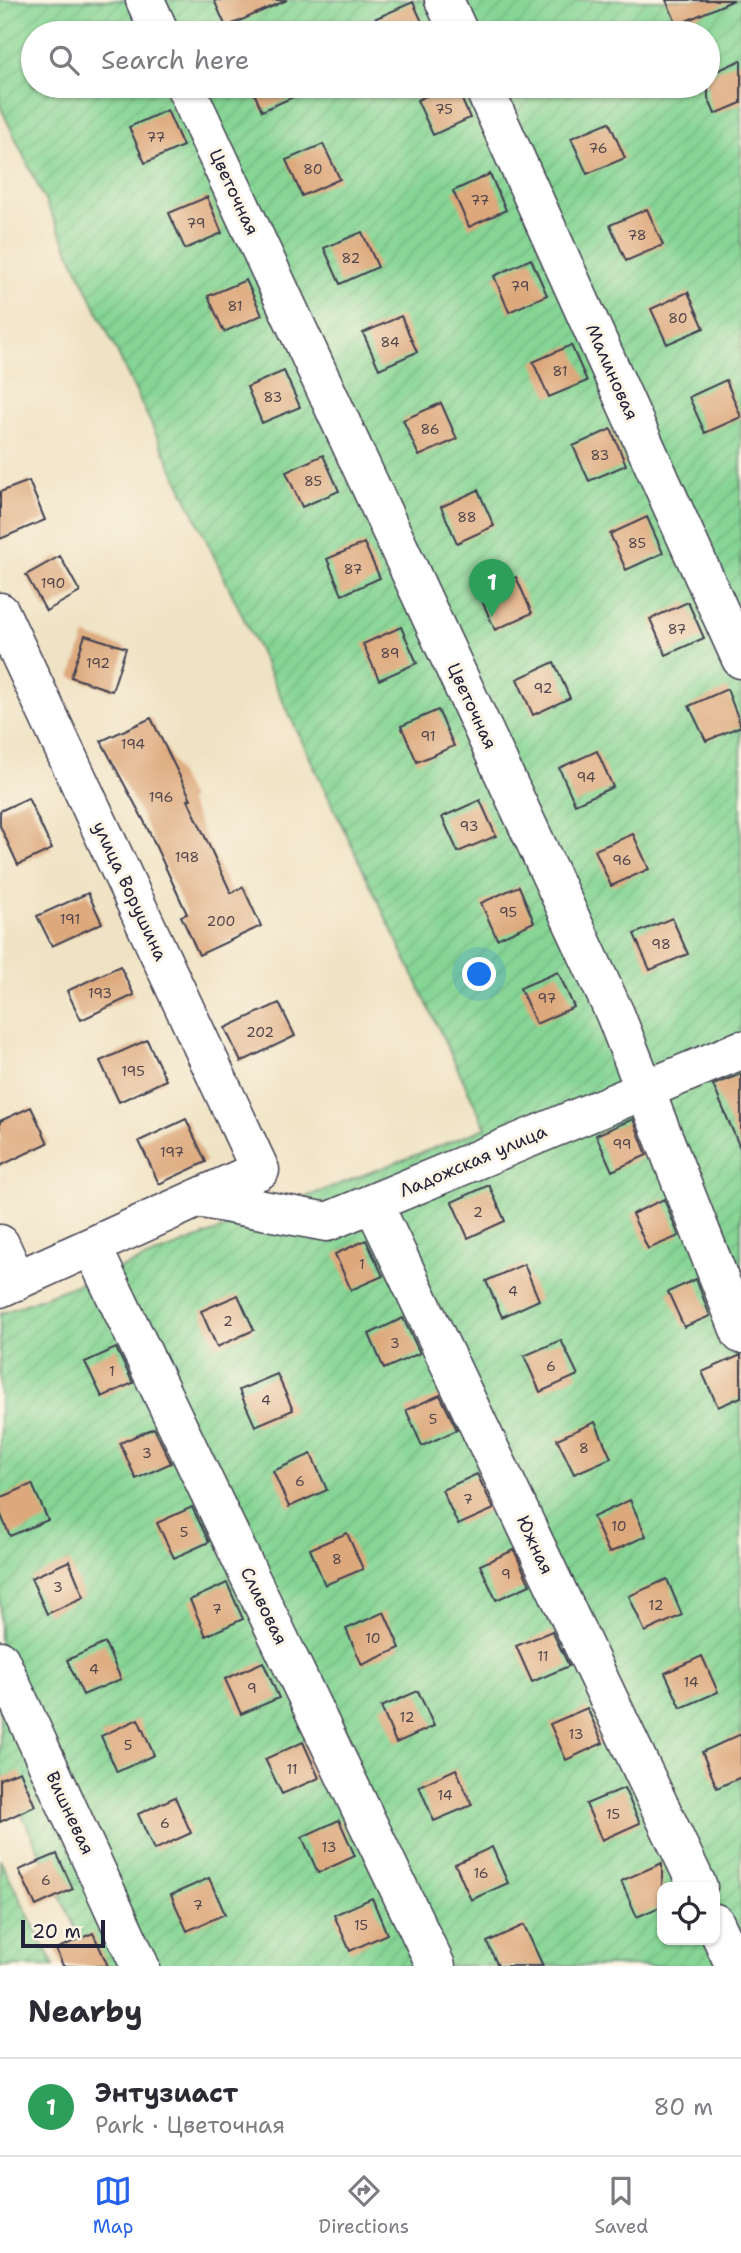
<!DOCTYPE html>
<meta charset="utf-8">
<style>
body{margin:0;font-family:"Shantell Sans",sans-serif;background:#f7f7f7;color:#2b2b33}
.controls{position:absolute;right:21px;bottom:21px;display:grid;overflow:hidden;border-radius:14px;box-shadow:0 2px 5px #0004}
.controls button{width:63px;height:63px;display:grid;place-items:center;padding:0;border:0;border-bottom:2px solid #e1e1e2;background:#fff;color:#2b2b33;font:35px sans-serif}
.scale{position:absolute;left:21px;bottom:18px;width:84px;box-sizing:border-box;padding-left:7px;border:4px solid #22223b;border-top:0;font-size:19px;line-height:24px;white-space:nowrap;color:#22223b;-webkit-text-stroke:5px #fcf5e5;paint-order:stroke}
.you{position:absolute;left:480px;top:975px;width:24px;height:24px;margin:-18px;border:5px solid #fff;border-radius:50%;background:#1a73e8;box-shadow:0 0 0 10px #1a73e833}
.badge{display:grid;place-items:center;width:46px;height:46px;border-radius:50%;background:#2563eb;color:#fff;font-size:23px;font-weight:700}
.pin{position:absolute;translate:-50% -58px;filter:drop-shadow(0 2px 4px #0008)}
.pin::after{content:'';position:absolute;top:37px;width:24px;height:21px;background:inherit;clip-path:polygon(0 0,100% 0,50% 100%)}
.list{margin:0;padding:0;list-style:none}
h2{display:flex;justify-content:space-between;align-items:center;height:91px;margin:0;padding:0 28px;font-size:30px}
h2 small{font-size:23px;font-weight:400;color:#7c7c81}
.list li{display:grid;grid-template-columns:46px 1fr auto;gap:21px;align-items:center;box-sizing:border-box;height:98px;padding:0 28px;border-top:2px solid #e1e1e2}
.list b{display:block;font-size:26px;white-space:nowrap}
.list p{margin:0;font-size:23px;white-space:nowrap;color:#7c7c81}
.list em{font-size:23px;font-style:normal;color:#7c7c81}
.icon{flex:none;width:38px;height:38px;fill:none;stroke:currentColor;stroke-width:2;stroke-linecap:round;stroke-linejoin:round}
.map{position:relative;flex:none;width:741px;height:1966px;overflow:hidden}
.search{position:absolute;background:#fff;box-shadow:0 2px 5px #0004;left:21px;right:21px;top:21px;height:77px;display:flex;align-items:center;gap:18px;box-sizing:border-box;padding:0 24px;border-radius:38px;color:#7c7c81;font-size:26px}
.sheet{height:189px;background:#fff}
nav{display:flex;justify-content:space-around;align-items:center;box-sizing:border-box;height:98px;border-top:2px solid #e1e1e2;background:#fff;font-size:19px;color:#7c7c81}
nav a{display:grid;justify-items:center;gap:4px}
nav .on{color:#2563eb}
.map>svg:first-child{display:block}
.garden{fill:url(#garden-furrows);stroke:#547c68;stroke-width:2;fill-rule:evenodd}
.building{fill:#dda87c}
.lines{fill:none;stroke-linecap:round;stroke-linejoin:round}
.minor-casing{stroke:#413f50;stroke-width:41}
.minor{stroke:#fff;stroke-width:38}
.labels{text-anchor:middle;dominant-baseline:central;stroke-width:6;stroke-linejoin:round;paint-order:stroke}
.number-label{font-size:14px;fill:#51444b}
.street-label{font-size:18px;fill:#22223b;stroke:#fcf5e5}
</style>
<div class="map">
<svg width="741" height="1966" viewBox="0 0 741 1966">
<defs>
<pattern id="garden-furrows" width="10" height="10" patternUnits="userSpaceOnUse" patternTransform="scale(1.75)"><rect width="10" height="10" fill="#86d595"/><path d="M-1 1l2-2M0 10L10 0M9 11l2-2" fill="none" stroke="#73b781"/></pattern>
</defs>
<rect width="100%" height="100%" fill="#fcf5e5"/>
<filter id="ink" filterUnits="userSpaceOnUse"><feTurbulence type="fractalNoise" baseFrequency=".0143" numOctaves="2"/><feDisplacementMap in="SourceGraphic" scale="14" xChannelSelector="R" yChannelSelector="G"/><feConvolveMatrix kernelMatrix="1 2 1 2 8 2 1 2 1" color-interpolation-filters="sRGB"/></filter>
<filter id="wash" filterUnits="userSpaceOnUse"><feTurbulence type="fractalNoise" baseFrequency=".00686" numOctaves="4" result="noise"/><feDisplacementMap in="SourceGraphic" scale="28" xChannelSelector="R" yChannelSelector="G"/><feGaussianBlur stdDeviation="1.57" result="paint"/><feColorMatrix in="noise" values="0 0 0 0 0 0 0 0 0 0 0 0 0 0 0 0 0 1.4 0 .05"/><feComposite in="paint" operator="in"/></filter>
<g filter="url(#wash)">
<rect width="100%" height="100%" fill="#f0e3c5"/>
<path class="garden" d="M0 0H741V1966H93L0 1768V1314L486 1128 0 106ZM33 33H708V86H33ZM662 1887H715V1940H662Z
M0 1859 54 1966H0Z"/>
<g id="blocks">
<path class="building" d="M214 0H287L226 27Z
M666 0H734L677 25Z
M413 2 427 33H342Z
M741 60V103L715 114 708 98V75Z
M251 86H318L262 111Z
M449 86H456L470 118 433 135 417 100Z
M167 110 183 146 145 163 129 127Z
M609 122 625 158 587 174 571 138Z
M323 144 340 179 302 196 286 160Z
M490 174 506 210 469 227 453 191Z
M207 197 222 233 185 249 169 213Z
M647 209 663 245 626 261 610 225Z
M362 232 378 267 340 284 324 248Z
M531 259 547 295 509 312 494 276Z
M246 280 262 315 224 332 208 296Z
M688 292 704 328 667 344 651 309Z
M401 316 417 352 379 369 363 333Z
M571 345 587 381 549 397 533 362Z
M284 371 300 407 262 423 247 387Z
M726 380 741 417 705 433 689 397Z
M441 403 457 439 419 456 403 420Z
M611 429 626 465 589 481 573 446Z
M323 455 339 491 302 507 286 472Z
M29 481 45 520 0 539V492Z
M478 490 494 526 457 543 441 507Z
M647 517 663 553 626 570 610 534Z
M364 543 380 578 342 595 327 559Z
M60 556 80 592 46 611 26 575Z
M516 577 532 613 495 630 479 594Z
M688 602 704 638 666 655 650 619Z
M401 627 417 663 379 680 363 644Z
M85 635 126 648 112 691 71 677Z
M554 662 570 698 533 715 517 679Z
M727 689 741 726 706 741 689 706Z
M438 710 454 746 417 762 401 726Z
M151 718 191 799 188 800 231 893 243 887 261 926 199 955 181 916 187 914 144 821 101 741Z
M597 751 613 787 575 804 559 768Z
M28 798 52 849 18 865 0 826V811Z
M480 800 496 836 458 852 442 817Z
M633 834 649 869 611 886 595 850Z
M519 886 534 922 497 939 481 903Z
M88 893 102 923 52 946 37 916Z
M672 918 688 954 650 970 634 934Z
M120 966 134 995 81 1020 67 991Z
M558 972 574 1007 536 1024 520 988Z
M279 1003 295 1036 241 1062 225 1028Z
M147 1040 166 1080 119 1102 100 1061Z
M741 1074V1150L713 1085Z
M31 1107 48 1143 0 1166V1121Z
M186 1119 206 1162 159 1184 139 1141Z
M633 1119 647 1155 612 1171 596 1135Z
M489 1185 505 1221 468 1238 452 1202Z
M664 1199 679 1236 648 1249 632 1214Z
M366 1240 383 1276 351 1290 335 1254Z
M524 1264 539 1300 502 1317 486 1281Z
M696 1279 710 1316 684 1327 668 1292Z
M238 1295 254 1330 217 1347 201 1311Z
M403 1318 420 1353 384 1369 369 1334Z
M561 1340 578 1375 540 1392 524 1356Z
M116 1348 133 1383 102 1397 85 1362Z
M741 1355V1397L718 1407 702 1372Z
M277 1374 293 1410 255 1426 239 1390Z
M440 1395 457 1430 422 1446 406 1410Z
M595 1422 611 1458 574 1474 557 1439Z
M154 1428 171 1463 136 1479 120 1443Z
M311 1454 327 1490 289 1507 273 1471Z
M477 1474 494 1509 458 1525 442 1490Z
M32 1484 48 1520 10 1536 0 1513V1498Z
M630 1500 646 1536 609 1553 593 1517Z
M192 1507 209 1542 174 1558 157 1523Z
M347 1533 363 1569 325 1585 310 1549Z
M514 1550 530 1585 496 1600 480 1565Z
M69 1561 84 1597 47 1614 31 1578Z
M667 1579 682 1615 645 1632 629 1596Z
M227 1583 243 1619 206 1636 190 1600Z
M384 1612 400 1648 362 1665 346 1629Z
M552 1631 569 1666 532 1682 516 1646Z
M105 1643 121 1679 83 1695 67 1660Z
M702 1656 718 1692 681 1708 665 1673Z
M263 1662 279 1698 241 1714 225 1679Z
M418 1691 434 1726 396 1743 381 1707Z
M587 1708 603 1743 566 1760 550 1724Z
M138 1719 154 1755 117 1772 101 1736Z
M741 1734V1777L717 1788 702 1752Z
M303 1742 319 1778 282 1794 265 1759Z
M456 1769 472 1805 434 1821 419 1786Z
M20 1771 35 1806 0 1822V1779Z
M624 1788 640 1823 602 1840 586 1804Z
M175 1797 191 1833 154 1850 138 1814Z
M339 1820 355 1856 318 1873 302 1837Z
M492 1847 508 1883 471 1900 455 1864Z
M57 1854 73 1889 36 1906 19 1870Z
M662 1863V1906L637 1917 621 1881Z
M209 1878 225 1914 187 1931 171 1895Z
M372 1898 387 1934 350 1951 334 1915Z
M524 1925 543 1966H498L487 1942Z
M93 1933 108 1966H63L56 1949Z"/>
</g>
</g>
<g filter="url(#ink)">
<use href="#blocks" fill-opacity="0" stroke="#413f50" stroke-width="2"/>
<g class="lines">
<defs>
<path id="minor" d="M145 0 160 33
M444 0 459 33
M185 86 615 1014 741 1334
M483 86 741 659
M0 612 260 1170 0 1288
M198 1198 327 1222 741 1050
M373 1203 698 1887
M0 1244 17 1281
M92 1247 436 1966
M0 1660 140 1966
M715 1923 735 1966"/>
</defs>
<use href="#minor" class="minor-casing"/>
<use href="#minor" class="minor"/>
</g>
</g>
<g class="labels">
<g class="number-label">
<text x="444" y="109">75</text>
<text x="156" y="137">77</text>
<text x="598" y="148">76</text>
<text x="313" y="169">80</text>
<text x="480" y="200">77</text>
<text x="196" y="223">79</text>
<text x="637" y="235">78</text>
<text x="351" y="258">82</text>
<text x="520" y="286">79</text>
<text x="235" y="306">81</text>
<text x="678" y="318">80</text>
<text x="390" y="342">84</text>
<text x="560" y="371">81</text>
<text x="273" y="397">83</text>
<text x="430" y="429">86</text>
<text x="600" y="455">83</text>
<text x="313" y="481">85</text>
<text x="467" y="517">88</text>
<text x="637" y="543">85</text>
<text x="353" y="569">87</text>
<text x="53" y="583">190</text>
<text x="677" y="629">87</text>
<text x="390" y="653">89</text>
<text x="98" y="663">192</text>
<text x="543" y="688">92</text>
<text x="428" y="736">91</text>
<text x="133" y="744">194</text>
<text x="586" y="777">94</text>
<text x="161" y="797">196</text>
<text x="469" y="826">93</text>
<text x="187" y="857">198</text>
<text x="622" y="860">96</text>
<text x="508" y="912">95</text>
<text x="70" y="919">191</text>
<text x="221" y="921">200</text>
<text x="661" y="944">98</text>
<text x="100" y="993">193</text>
<text x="547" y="998">97</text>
<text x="260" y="1032">202</text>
<text x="133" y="1071">195</text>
<text x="622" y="1144">99</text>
<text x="172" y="1152">197</text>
<text x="478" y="1212">2</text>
<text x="362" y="1264">1</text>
<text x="513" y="1291">4</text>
<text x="228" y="1321">2</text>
<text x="395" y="1343">3</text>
<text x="551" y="1366">6</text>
<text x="112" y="1371">1</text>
<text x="266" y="1400">4</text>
<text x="433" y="1419">5</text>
<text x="584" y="1448">8</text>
<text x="147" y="1453">3</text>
<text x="300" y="1481">6</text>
<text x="468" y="1499">7</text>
<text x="619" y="1526">10</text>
<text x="184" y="1532">5</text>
<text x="337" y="1559">8</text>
<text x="506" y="1574">9</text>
<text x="58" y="1587">3</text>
<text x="656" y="1605">12</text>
<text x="217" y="1609">7</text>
<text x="373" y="1638">10</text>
<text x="543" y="1656">11</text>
<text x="94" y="1669">4</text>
<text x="691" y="1682">14</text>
<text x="252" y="1688">9</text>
<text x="407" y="1717">12</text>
<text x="576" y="1734">13</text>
<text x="128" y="1745">5</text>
<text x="292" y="1769">11</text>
<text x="445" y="1795">14</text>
<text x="613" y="1814">15</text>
<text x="165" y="1823">6</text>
<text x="329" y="1847">13</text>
<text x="481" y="1873">16</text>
<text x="46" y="1880">6</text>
<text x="198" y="1905">7</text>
<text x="361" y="1925">15</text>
</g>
<g class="street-label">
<text transform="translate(234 192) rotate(65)">Цветочная</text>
<text transform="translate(612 372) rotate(66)">Малиновая</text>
<text transform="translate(472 706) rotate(65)">Цветочная</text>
<text transform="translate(130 891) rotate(65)">улица Ворушина</text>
<text transform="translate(473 1161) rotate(-23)">Ладожская улица</text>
<text transform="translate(535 1545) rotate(65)">Южная</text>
<text transform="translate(264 1606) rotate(64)">Сливовая</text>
<text transform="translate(70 1813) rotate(65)">Вишневая</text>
</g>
</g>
</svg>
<div class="controls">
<button><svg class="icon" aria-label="locate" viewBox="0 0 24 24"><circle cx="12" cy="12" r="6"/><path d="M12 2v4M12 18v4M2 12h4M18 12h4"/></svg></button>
</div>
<div class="scale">20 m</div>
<div class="you"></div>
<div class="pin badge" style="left:492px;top:617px;background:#2e9e5b">1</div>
<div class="search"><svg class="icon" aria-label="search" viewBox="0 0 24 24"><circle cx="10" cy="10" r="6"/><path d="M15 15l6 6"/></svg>Search here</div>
</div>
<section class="sheet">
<h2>Nearby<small></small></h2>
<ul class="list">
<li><span class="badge" style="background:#2e9e5b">1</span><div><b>Энтузиаст</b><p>Park · Цветочная</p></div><em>80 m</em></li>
</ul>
</section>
<nav>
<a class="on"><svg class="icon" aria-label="map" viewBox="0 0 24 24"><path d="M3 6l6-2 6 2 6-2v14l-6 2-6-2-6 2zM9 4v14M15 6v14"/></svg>Map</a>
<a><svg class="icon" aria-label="directions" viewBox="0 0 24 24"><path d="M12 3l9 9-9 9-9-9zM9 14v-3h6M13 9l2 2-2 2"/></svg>Directions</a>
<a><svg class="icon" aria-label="saved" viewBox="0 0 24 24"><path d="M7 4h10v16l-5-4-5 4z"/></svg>Saved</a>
</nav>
